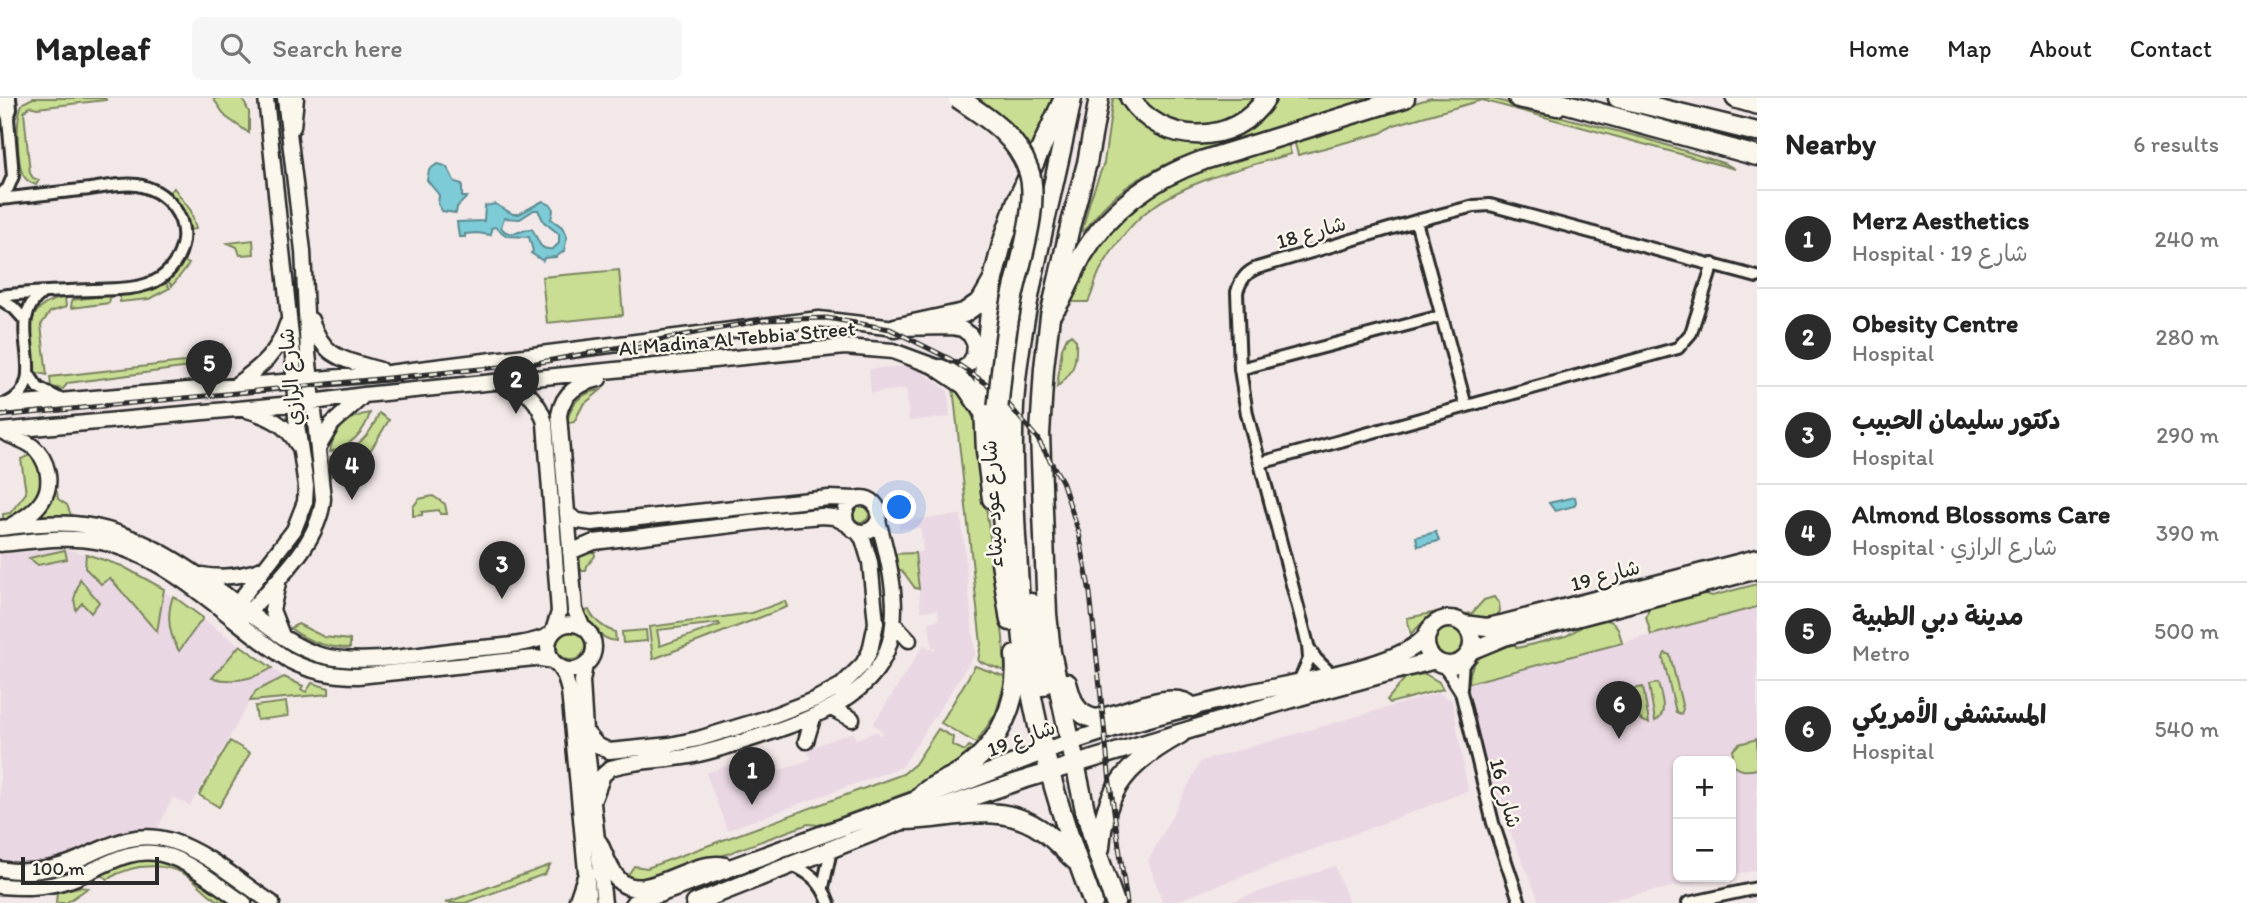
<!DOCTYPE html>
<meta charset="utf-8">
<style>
body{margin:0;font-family:Itim,"Playpen Sans Arabic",sans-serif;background:#f6f6f6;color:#222}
.controls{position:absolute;right:21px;bottom:21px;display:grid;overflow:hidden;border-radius:10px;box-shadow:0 2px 5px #0004}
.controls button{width:63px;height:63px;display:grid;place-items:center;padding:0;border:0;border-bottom:2px solid #e0e0e0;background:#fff;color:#222;font:35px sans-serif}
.scale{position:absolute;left:21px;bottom:18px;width:138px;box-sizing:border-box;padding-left:7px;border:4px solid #2b2b2b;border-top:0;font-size:19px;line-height:24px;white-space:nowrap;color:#2b2b2b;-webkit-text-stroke:5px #fbf7ec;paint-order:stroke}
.you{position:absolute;left:900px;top:410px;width:24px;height:24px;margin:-18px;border:5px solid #fff;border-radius:50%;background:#1a73e8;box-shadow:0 0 0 10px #1a73e833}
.badge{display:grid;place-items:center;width:46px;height:46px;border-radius:50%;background:#2b2b2b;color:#fff;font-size:23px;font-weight:700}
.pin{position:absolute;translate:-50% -58px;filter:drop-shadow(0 2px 4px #0008)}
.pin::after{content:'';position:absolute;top:37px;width:24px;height:21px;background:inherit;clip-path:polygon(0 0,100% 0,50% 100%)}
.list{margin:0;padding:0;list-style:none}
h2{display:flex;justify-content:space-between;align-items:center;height:91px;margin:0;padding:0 28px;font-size:30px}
h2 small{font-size:23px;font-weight:400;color:#767676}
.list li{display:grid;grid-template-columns:46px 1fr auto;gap:21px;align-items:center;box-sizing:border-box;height:98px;padding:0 28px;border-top:2px solid #e0e0e0}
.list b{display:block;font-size:26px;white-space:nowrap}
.list p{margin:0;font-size:23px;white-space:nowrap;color:#767676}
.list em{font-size:23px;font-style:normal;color:#767676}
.icon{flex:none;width:38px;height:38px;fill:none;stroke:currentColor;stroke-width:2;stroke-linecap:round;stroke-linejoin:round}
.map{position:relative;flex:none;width:1757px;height:805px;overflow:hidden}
header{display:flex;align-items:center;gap:42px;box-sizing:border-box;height:98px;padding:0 35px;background:#fff;border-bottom:2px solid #e0e0e0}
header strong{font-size:33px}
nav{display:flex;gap:38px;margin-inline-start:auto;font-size:24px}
.search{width:490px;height:63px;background:#f6f6f6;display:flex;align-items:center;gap:18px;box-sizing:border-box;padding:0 24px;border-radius:10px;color:#767676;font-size:26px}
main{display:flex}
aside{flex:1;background:#fff}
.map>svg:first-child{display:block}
.built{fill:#e9d7e3}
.green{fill:#c9de93;stroke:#7a845f;stroke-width:2;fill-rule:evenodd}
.water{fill:#7ccbd7;stroke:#5c8b92;stroke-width:2;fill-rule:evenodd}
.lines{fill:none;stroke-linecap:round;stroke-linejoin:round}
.minor-casing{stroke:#2b2b2b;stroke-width:16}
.tertiary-casing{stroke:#2b2b2b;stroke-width:19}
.secondary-casing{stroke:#2b2b2b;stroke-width:21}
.primary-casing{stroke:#2b2b2b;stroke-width:23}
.trunk-casing{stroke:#2b2b2b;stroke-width:23}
.motorway-casing{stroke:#2b2b2b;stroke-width:24}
.minor{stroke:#fbf7ec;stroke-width:10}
.tertiary{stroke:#fbf7ec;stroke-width:14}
.secondary{stroke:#fbf7ec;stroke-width:16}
.primary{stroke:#fbf7ec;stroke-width:18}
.trunk{stroke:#fbf7ec;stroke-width:18}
.motorway{stroke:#fbf7ec;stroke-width:19}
.rail-casing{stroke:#2b2b2b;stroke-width:5}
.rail{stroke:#fbf7ec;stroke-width:2.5;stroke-dasharray:8;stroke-linecap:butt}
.motorway-bridge-casing{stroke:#2b2b2b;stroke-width:24;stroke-linecap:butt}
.motorway-bridge{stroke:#fbf7ec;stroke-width:19}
.labels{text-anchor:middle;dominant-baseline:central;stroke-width:5;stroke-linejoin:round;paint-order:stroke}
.street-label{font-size:21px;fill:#2b2b2b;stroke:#fbf7ec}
</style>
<header>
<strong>Mapleaf</strong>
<div class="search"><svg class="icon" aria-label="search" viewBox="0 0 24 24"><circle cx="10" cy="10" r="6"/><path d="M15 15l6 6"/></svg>Search here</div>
<nav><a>Home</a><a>Map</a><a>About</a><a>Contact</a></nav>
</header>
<main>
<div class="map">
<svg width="1757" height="805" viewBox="0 0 1757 805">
<rect width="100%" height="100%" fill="#f3e8e8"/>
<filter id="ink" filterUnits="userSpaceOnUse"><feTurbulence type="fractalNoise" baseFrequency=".0143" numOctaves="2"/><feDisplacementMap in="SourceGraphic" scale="14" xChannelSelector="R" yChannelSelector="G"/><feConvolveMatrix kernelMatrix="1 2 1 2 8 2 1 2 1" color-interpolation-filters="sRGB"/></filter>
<g filter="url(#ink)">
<path class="built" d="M914 267 948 293 950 319 909 323 906 291 871 295 869 271Z
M961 417 975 556 902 669 727 732 706 675 750 659 754 670 776 662 780 672 811 661 807 651 853 634 856 641 878 633 879 637H881L883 633 873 626 924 547 934 553 936 550 932 549 929 524 939 522 938 512 921 513 915 455 923 453 921 430 899 431V423Z
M64 451 98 459 142 478 284 579 256 593 190 708 173 699 156 734H125L108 739 79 755 49 765 5 764 0 762V456Z
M1757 509V772L1731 777V663H1678V779H1723L1593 805H1540L1493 693 1476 623 1469 585Z
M1438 595 1452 602 1468 693 1171 805H1163L1148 763 1201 663Z
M1335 768 1349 805H1227Z"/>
<path class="green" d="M33 0H105L106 2 37 10 30 8 24 14 30 75 33 80 39 82 36 87C30 85 26 82 23 77 17 63 15 17 23 5Z
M213 0H242L249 14V35L226 19Z
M967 0H1053L1029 59Z
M1113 0H1121C1135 25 1163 44 1192 44 1202 44 1214 39 1224 36 1249 30 1263 23 1276 0H1373L1173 63C1138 79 1106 99 1085 133H1082L1090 102 1104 65Z
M1141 0H1255C1223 37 1174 38 1141 0Z
M1431 0 1493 1 1647 41 1726 66 1735 71 1482 2 1394 27 1381 35 1298 57 1294 42Z
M1288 44 1291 56C1246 69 1188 82 1150 111 1131 125 1114 149 1102 169 1095 180 1094 193 1088 204H1071C1073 187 1084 170 1093 156 1142 82 1208 70 1288 44Z
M174 90 191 113 196 131 189 132 183 112 168 95Z
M253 142 254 156 240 157 237 149 228 145Z
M182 162 189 166 172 188 167 182Z
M619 172 623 217 547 225 542 179Z
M165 184 170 190 149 201 120 204V196L150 191Z
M111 197 109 205 71 210 72 202Z
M65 199 66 209 50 214 41 227 47 277 34 274C31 237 19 209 65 199Z
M1071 237 1076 242C1077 264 1074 275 1057 289L1062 250 1067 239Z
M222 246 224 249 219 256 210 263 190 269 68 285 63 291 51 289 50 279 184 264 204 257Z
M953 289 967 305 975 324 1003 539 1005 573 978 563 981 546Z
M601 292 583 307 574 324 567 325C570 305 582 294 601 292Z
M370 315C364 336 350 348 330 354 333 332 348 318 370 315Z
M379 315 389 322 372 350 357 368 339 371 330 379V359C354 353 371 338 379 315Z
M34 355 45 383 32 411 3 424V416L10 415 26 395 21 361Z
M310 372C312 383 315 394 314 406 311 440 278 470 259 496L255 493C273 470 300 444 308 416 312 402 310 386 310 372Z
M53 387 57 394 58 401 67 407 71 417 31 419Z
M433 398 445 406 447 416H440L439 412 422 414V417L413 418V409L419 401Z
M853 416a8 8 0 1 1 16 0a8 8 0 1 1-16 0Z
M593 448 595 458 587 468 586 473H582L578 467 579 459Z
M65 452 67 461 38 467 29 460Z
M915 455 919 491 915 490 904 475 892 466 890 456Z
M86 456 122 468 164 491 157 534 110 480 101 486 85 470Z
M80 481 99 504 91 515 82 505 76 512 74 501Z
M1757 486V509L1651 537 1646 519 1650 509 1701 495 1712 498Z
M173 498 203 520 179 553C168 535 166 518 173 498Z
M1494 499 1499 505 1500 513 1493 523 1460 521 1443 516 1423 524 1411 536 1407 520 1447 512 1465 516 1472 515 1484 502Z
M785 503 787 509 653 561 649 529 752 515ZM719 525 720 527 660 548 657 532Z
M589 512C593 522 605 531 615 534L616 543C601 542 589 527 582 514Z
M1603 522C1618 522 1619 533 1622 545L1469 585C1469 558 1491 551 1514 546L1517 550 1566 538 1585 527Z
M298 526 324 539 350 542V550C328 550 308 544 290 530Z
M1432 545a17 17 0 1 1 34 0a17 17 0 1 1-34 0Z
M646 532 647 543 623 545 622 534Z
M557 548a14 14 0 1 1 28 0a14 14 0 1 1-28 0Z
M279 544 308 561 342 568 530 551V554L348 573 310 567 276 548Z
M240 547 272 570C253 582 234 585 212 580Z
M1665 555 1670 557 1683 611 1681 616 1676 614 1663 560Z
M975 568 1006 579 996 615 976 645 941 625Z
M1425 576 1439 584 1443 591 1390 605 1387 602 1406 579Z
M284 579 303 588 301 591 306 594 312 585 329 590V596L250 603 256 593Z
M1658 585C1661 598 1669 616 1655 623L1649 587Z
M1643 589 1649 625C1634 623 1634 605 1630 592Z
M286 604 288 618 257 622 255 608Z
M938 631 953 639 952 647 965 653 969 648 977 653 930 686 819 727 808 726 648 785 626 780 634 768 647 770 903 676 915 666Z
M1757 641V671C1747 673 1738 674 1732 664L1733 652 1739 646Z
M230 643 250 655 219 709 199 697Z
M133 745 164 747 163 751C150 750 137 748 125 751 108 754 95 764 80 772 56 783 27 784 0 781V778C52 783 86 765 133 745Z
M143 761C181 761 204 787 232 805 217 805 211 798 200 788 176 763 136 763 108 781L101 777 125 765Z
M550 767 545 776 465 805H445Z
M79 789 88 790 66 805H56L57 794Z"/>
<path class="water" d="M437 66C450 67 449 75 455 84L462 86V99H467L457 109 456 115 442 113 438 106 439 97 427 82 429 72Z
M543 103 552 108 553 113 551 121 562 129 567 139 564 153 556 159 544 160 543 163 531 155 533 153 529 139 507 138 495 129 491 130V137L477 135 465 136V139H459L457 124 484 123 485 108 495 106 513 116H519ZM534 112H538L544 124 559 136V145L553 151C537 153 539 140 532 131 520 132 509 141 501 129L504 120 520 121Z
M1575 399 1576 404 1574 408 1555 413 1549 405Z
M1436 434 1439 443 1418 448 1416 439Z"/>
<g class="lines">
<defs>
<path id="minor" d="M8 20 11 11 10 0
M0 97 8 90 13 78 8 20 1 0
M0 101C30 98 60 94 90 91 105 89 122 85 137 87 166 92 189 119 182 148 178 165 165 181 148 186 131 192 113 191 95 192 64 193 32 194 0 198
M1416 123 1466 308
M0 201 14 210 23 220
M1240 271 1441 218
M28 275 38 290 60 301
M6 306C56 283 0 226 42 195
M1260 365 1678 250 1691 235 1713 166
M1309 550 1316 561 1332 577
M1443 566 1461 594 1493 725 1520 805
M1299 583 1309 561 1308 547 1247 316 1240 271 1237 194C1240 183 1246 174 1257 170L1416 123 1474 108 1490 107 1757 179
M1461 591 1463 562
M792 767C812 776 821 784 829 805
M823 789 831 752
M1688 805 1757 790"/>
<path id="tertiary" d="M293 29 296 0
M311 222C325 263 345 261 380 272
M237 286C261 269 278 255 287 226
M505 288C527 288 540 306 545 325L559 514 553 533
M0 308 388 275 819 221 895 230 952 229 962 231 970 237 975 246 974 257 969 266 960 272 950 274 893 253 845 249 364 297 313 304 0 333
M247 312C270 319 286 326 298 347
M3 334C12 339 24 342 32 348 48 361 54 386 42 403 35 414 23 421 12 427
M318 350 332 326 362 299
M845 417a17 17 0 1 1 34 0a17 17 0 1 1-34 0Z
M567 416 578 423 592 425 829 400 856 401
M0 430C24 427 50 424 74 426 135 431 188 468 235 504 261 523 289 548 320 557 361 568 416 557 458 552 484 549 530 549 551 536
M0 446C34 443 68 437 101 444 172 459 230 524 290 563 312 574 333 578 358 578L535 560 553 563
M570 454 594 444 774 422 822 418 834 419 847 426
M202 477C224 481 244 478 265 470
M278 485 272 512 281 535
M233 511 294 432 305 404 306 388 296 320 293 257 266 0
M244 519C273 486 319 447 323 401L308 255 303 153 285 0
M548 549a23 23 0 1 1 46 0a23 23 0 1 1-46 0Z
M894 526 909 542
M582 528 575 512 559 317C563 294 578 286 599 281
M585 567 582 583 585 633 604 805
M559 569 565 578 569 593 589 805
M833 611 852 621
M585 633 597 647 609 653 670 647 698 641 764 621 816 601 842 587 863 566 870 553 876 525 870 464 863 441 857 433
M806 643 813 620
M594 701 603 677 611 670C635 662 665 663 690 658 722 651 752 641 783 630 899 590 911 536 878 423
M0 771C26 776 55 772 79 761 110 747 136 732 171 743 208 755 240 784 272 805
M0 788C24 790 46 790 69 782 100 772 126 748 161 756 191 763 218 788 244 805"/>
<path id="secondary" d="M1426 544a23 23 0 1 1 46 0a23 23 0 1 1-46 0Z
M1464 526 1487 529 1505 525 1757 460
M1470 553 1504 539 1757 472
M599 745C605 758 610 775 621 784 647 805 691 760 725 768
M577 805 587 776
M634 805C741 765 849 726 957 687 1000 671 1042 653 1086 639 1139 621 1195 608 1249 595 1290 585 1405 569 1428 536
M695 805 905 722 1026 681 1299 599 1435 562"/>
<path id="primary" d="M1072 0C1055 88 1030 175 1018 265 1010 323 1013 380 1016 439 1019 476 1019 513 1024 550 1035 637 1062 723 1093 805
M1099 0 1087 65 1070 129 1050 218 1044 270 1040 336 1047 516 1051 554 1085 712 1099 760 1115 805
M895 230 964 215 981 203 992 184
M941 271 965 287 982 312
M992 401 986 353 983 288 993 181 1002 146 1016 105 1064 0
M1001 464 1010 523
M1031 505 1042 588
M1067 585C1072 603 1075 616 1095 621 1121 619 1171 590 1192 609
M919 700C929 687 946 683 960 674 999 649 1020 603 1015 557
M905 722C951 722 997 702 1040 731 1054 740 1064 753 1077 764
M1100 750C1104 690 1129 664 1180 636"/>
<path id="trunk" d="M1130 0C1161 48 1235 49 1266 0
M1518 0 1557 8
M1546 0 1757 58
M1618 0 1757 34
M1051 216C1066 199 1071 177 1082 158 1110 110 1153 80 1204 62L1405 0"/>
<path id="motorway" d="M1736 0 1757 6
M998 308 999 381 1007 466 1004 478"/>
</defs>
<use href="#minor" class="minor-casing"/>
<use href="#tertiary" class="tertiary-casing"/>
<use href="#secondary" class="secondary-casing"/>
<use href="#primary" class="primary-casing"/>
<use href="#trunk" class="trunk-casing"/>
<use href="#motorway" class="motorway-casing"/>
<use href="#minor" class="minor"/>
<use href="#tertiary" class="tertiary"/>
<use href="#secondary" class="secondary"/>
<use href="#primary" class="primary"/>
<use href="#trunk" class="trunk"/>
<use href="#motorway" class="motorway"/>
<defs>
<path id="rail" d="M0 318 531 266 764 222 827 220 890 231 950 261 987 286 1010 308 1037 340 1062 383 1079 435 1090 495 1110 685 1127 805"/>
</defs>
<use href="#rail" class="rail-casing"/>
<use href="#rail" class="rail"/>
<defs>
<path id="motorway-bridge" d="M958 0C986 19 1016 37 1028 71 1042 106 1016 174 1010 212 1004 244 1001 276 998 308"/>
</defs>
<use href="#motorway-bridge" class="motorway-bridge-casing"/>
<use href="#motorway-bridge" class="motorway-bridge"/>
</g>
</g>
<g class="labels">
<g class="street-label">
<text transform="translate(1311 134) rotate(-16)">شارع 18</text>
<text transform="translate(737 240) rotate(-5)">Al Madina Al Tebbia Street</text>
<text transform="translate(290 279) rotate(-95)">شارع الرازي</text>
<text transform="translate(992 406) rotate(-93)">شارع عود ميثاء</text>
<text transform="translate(1605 477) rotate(-15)">شارع 19</text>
<text transform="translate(1021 640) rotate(-20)">شارع 19</text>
<text transform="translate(1506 695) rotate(75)">شارع 16</text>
</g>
</g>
</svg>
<div class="controls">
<button>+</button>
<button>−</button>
</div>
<div class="scale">100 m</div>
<div class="you"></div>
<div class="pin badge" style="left:752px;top:707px">1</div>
<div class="pin badge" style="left:516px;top:316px">2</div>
<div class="pin badge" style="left:502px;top:501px">3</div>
<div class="pin badge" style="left:352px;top:402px">4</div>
<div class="pin badge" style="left:209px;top:300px">5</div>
<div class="pin badge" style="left:1619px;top:641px">6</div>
</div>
<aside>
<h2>Nearby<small>6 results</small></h2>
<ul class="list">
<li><span class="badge">1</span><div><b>Merz Aesthetics</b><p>Hospital · شارع 19</p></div><em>240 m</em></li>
<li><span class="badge">2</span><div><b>Obesity Centre</b><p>Hospital</p></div><em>280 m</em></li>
<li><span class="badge">3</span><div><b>دكتور سليمان الحبيب</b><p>Hospital</p></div><em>290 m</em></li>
<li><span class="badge">4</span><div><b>Almond Blossoms Care</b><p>Hospital · شارع الرازي</p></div><em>390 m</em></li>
<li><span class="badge">5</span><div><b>مدينة دبي الطبية</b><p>Metro</p></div><em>500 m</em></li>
<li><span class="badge">6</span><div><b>المستشفى الأمريكي</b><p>Hospital</p></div><em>540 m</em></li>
</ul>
</aside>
</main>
